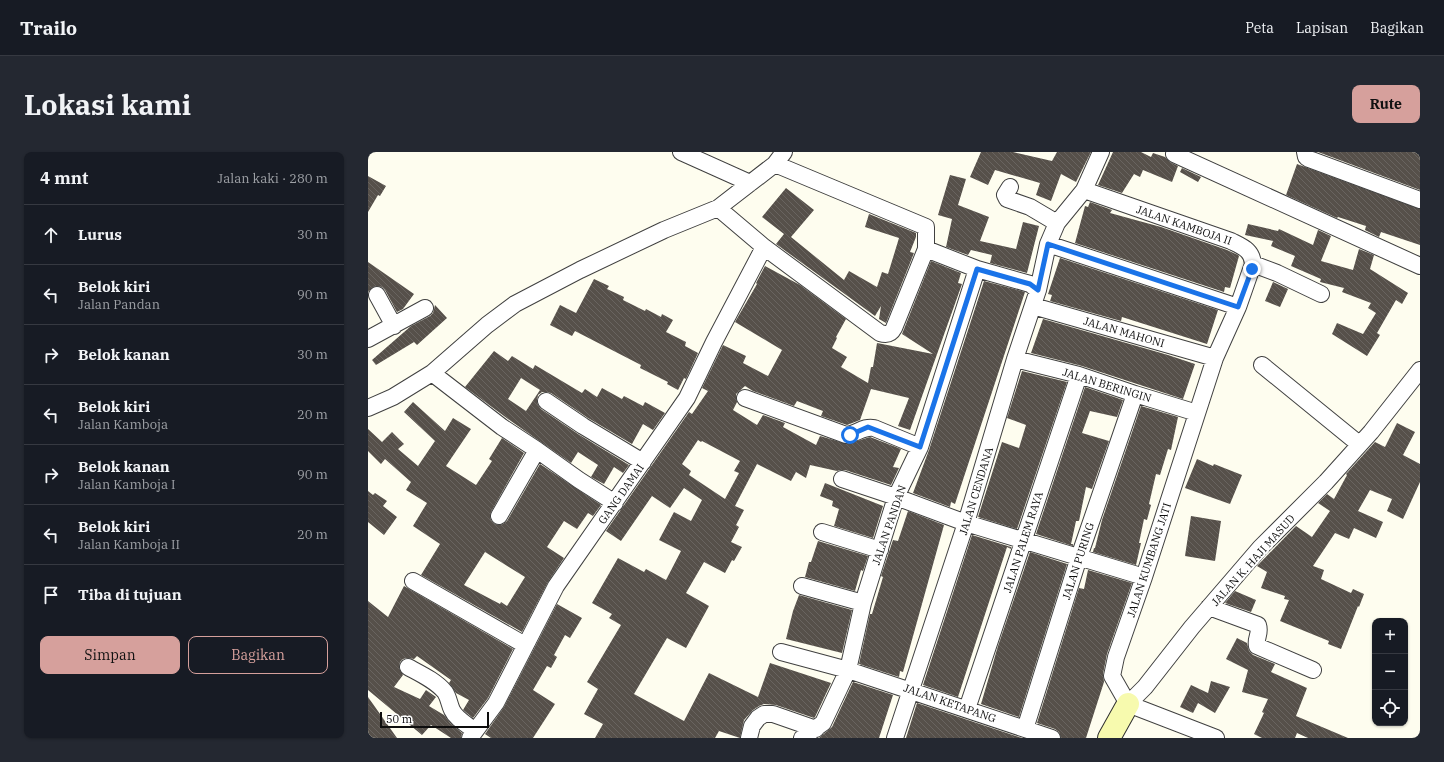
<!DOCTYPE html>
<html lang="id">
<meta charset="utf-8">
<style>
body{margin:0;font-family:"IBM Plex Serif",serif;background:#242831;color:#f1f3f6}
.controls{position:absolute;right:12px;bottom:12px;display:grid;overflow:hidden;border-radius:8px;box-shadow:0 1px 3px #0004}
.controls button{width:36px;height:36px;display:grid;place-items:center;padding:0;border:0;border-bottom:1px solid #363941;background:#171b24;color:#f1f3f6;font:20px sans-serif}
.scale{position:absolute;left:12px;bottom:10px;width:109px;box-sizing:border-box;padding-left:4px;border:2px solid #0d0d0d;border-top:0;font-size:11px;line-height:14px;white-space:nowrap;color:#0d0d0d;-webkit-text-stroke:3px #fff;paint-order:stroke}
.stop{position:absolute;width:12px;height:12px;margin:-9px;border:3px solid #1a73e8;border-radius:50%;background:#fff}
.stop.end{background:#1a73e8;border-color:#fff;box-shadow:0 1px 4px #0008}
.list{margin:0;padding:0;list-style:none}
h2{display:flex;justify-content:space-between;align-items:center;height:52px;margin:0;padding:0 16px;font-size:17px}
h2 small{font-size:13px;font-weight:400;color:#9ea1a6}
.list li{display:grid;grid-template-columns:26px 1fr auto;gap:12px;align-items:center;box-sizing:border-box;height:60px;padding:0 16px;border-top:1px solid #363941}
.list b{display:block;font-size:15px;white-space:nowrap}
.list p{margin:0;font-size:13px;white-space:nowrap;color:#9ea1a6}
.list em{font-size:13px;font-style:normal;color:#9ea1a6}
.actions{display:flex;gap:8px;padding:12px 16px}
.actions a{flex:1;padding:9px 0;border:1px solid #d6a09c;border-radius:8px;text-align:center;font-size:14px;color:#d6a09c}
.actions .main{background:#d6a09c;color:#111}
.icon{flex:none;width:22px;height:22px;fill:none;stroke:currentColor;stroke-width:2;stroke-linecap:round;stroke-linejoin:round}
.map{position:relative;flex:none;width:1052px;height:586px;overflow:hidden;border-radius:8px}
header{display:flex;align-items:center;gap:24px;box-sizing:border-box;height:56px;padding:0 20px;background:#171b24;border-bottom:1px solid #363941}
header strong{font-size:19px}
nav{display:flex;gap:22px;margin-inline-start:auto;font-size:14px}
.intro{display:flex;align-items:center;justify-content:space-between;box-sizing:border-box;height:96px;padding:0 24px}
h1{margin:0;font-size:28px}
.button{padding:10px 18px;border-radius:8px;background:#d6a09c;color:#111;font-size:14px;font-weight:700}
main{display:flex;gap:24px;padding:0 24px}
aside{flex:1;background:#171b24;border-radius:8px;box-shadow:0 1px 3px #0004}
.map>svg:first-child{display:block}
.building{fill:url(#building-back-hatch);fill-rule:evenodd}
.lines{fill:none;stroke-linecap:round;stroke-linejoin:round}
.street-casing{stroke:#404040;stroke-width:18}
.secondary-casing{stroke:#2f2f2f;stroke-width:24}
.street{stroke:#fff;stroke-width:16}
.secondary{stroke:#f7faae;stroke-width:22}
.route{stroke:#1a73e8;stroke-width:5}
.labels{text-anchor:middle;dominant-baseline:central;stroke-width:4;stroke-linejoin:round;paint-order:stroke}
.street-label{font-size:11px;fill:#0d0d0d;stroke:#fff}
</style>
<header>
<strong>Trailo</strong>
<nav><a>Peta</a><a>Lapisan</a><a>Bagikan</a></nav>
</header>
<div class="intro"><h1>Lokasi kami</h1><a class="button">Rute</a></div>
<main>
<aside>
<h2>4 mnt<small>Jalan kaki · 280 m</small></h2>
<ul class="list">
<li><svg class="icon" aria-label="ahead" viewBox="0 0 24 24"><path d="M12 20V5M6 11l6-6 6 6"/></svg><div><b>Lurus</b></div><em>30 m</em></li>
<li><svg class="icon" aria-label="left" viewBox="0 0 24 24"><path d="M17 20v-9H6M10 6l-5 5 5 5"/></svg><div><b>Belok kiri</b><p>Jalan Pandan</p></div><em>90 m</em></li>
<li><svg class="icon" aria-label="right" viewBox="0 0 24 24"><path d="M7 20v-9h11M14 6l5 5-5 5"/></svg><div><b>Belok kanan</b></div><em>30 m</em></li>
<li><svg class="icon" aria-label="left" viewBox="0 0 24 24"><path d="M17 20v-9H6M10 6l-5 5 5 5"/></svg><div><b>Belok kiri</b><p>Jalan Kamboja</p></div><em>20 m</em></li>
<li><svg class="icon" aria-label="right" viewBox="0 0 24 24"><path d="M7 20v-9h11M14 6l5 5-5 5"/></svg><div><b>Belok kanan</b><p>Jalan Kamboja I</p></div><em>90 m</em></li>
<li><svg class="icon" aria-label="left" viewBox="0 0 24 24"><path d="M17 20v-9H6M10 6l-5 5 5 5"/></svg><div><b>Belok kiri</b><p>Jalan Kamboja II</p></div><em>20 m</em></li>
<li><svg class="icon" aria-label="arrive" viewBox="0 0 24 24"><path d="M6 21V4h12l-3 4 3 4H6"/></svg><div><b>Tiba di tujuan</b></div></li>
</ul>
<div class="actions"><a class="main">Simpan</a><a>Bagikan</a></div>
</aside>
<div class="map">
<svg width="1052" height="586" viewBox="0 0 1052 586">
<defs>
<pattern id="building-back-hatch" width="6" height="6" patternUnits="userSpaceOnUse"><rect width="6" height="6" fill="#56504a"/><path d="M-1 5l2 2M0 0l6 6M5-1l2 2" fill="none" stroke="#696460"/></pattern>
</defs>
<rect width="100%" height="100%" fill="#fefdef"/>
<path class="building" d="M613 0H645L684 9 689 0H723L708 30 693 22 683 49 668 43 672 31 627 18 620 33 602 25Z
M745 0H773L783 5 785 1 797 5 802 10 810 14 804 30 775 18 772 25 766 22 754 41 730 33Z
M950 0H1052V38Z
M929 12 1052 57V93L1013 80 1011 85 997 78 998 74 970 65 969 66 918 43Z
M814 16 833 25 830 30 812 20Z
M582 23 598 27 590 53 621 65 612 89 648 97 655 70 671 74 659 121 622 111 624 103 603 98 600 103 578 95 584 67 570 63Z
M0 24 18 34 12 44 10 43 0 60Z
M418 36 446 58 423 85 476 128 481 119 509 135 514 120 520 122 531 86 497 75 501 62 548 81V85L542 100 546 101 518 171 511 167 513 154 507 164 408 92 416 82 394 65Z
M722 50 744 58 742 61 793 75 859 98 870 103 871 104 862 136 857 135 856 140 707 91 717 54 720 55Z
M880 72 910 79 911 77 945 93 950 78 963 84 953 109 985 118 991 97 1006 103 1002 117 1040 141 1034 152 1028 148 1009 181 1012 183 999 204 964 182 969 171 995 182 1008 161 1000 156 1003 151 974 140 976 136 952 130 953 127 923 114 927 104 903 94 905 89 877 83Z
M692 106 850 158 839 192 754 165 753 169 682 149 684 143 680 142Z
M563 109 593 121 590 131 594 132 542 278 530 274 541 246 503 237 492 268 479 273 453 264 455 259 429 249 426 254 385 239 377 234 368 242 369 250 365 258 389 273 395 263 417 271 415 275 448 293 452 284 479 292 502 285 533 297 525 315 531 316 523 333 477 318H472L469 319 442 313 438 326 428 320 423 329 389 312 367 354 376 358 368 373 371 375 363 390 374 395 366 409 364 408 357 421 336 410 318 441 341 454 318 496 299 486 266 542 316 569 341 521 390 545 402 511 463 531 447 565 446 566 408 553 396 552 391 554 385 558 376 568 372 586 351 579 347 586H227L235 572 216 562 230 537 219 530 253 473 241 466 244 462 224 451 250 406 276 420 278 417 298 428 313 399 291 388 306 360 323 369 334 348 316 336 302 356 284 344 253 389 238 379 321 260 324 262 340 239 334 236 355 193 378 204 375 211 400 224 414 198 367 170 389 132 388 131 397 114 432 133 478 167 468 185 469 186 464 196 479 205 473 215 500 231 503 215H505L509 191 565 202 534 182ZM330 288 333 290 334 289 372 309 366 319 371 321 357 347 321 323 323 319 314 312Z
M0 110 46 142 35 157 29 160 17 138 14 135 9 134 5 135 0 140Z
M226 127 241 134 239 137 256 145 255 148 277 159 278 157 293 165 294 162 305 168 298 180 318 190 317 194 330 201 318 227 316 226 310 238 299 232 300 230 272 216 273 213 207 179 204 184 182 173 192 153 208 161Z
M616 129 657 140 587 352 583 350 582 355 545 341 561 298Z
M905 130 920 137 912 155 897 149Z
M67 153 79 166 49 193 46 190 8 213 4 208 43 174 62 164 65 161Z
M675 167 800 203 827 212 815 247 714 214 663 201Z
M126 199 140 209 144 204 165 217 167 213 214 241 217 237 229 245 234 236 254 247 256 244 275 254 277 250 297 261 285 278 275 272 264 292 220 266 183 241 178 240H174L170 243 169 249 170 253 173 257 210 282 261 313 255 321 246 315 236 332 223 325 230 313 210 300 203 311 140 267 97 235ZM153 226 172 238 158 259 140 247Z
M654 219 699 230 649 377 610 365 634 290 651 296 658 273 639 266Z
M717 235 755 248 749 265 722 259 714 281 741 289 724 337 718 335 711 369H708L703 392H705V394L668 382Z
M45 250 77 279 85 266 103 277 78 314 108 333 124 309 121 307 134 286 156 301 123 360 122 364 123 368 127 372 131 373 135 372 139 369 172 312 233 353 225 364 220 361 209 377 196 369 179 395 196 406 180 430 154 480 53 423 72 392 45 374 59 351 38 338 43 330 17 307 13 312 0 299V277L14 290 24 280 36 292 30 297 50 314 67 289 36 260ZM117 400 157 425 139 454 133 450 132 452 96 433Z
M773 254 810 265 803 298 800 297 792 323 788 322 781 352 783 353 779 368 776 367 771 391H773L768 413 725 400 726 396H727L734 368Z
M1029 271 1047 280 1035 303 1052 312V330L1035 367 1019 359 1024 347 1002 338 990 359 1015 370 1008 386 986 376 981 387 967 381 945 414 956 418 953 427 983 441 985 437 996 442 991 455 990 454 973 497 960 492 961 489 912 469 921 448 916 447 917 444 893 436 899 420 889 414 928 374 944 385 962 359 950 351 959 342 966 347 979 323 978 322 1007 290 1017 295Z
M829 307 845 314 846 312 874 323 862 352 817 336Z
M457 331 515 354 505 386 466 374 471 357 464 354 465 349 452 344Z
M0 339 5 343 7 341 19 349 15 354 29 365 16 383 0 370Z
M540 359 576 373 535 520 532 519 531 525 491 512 502 462H504L515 425 513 424 525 388 530 389Z
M823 364 853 369 847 409 817 404Z
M604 383 643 395V397L639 395 590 545 555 533Z
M450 389 500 404 495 419 493 418 487 439 437 425 441 410H443Z
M662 400 699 412 651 565 613 552 630 494Z
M720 418 764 431 739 502 735 522 736 530 718 586H693L691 580 687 577 669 571 711 436 716 437Z
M36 434 145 497 120 546 105 566 95 558 101 548 88 541 81 531 83 528 49 504 46 507 39 506 35 507 32 510 31 516 35 523 26 535 52 547 58 538 68 545 61 554 76 563 82 571 94 581 93 586H83L63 573 54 583 0 538V449L20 465Z
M867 439 888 448 883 460 857 451Z
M431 443 484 458 474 501 418 487 425 459Z
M189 452 214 466 202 486 197 483 186 503 189 505 183 516 179 514 165 538 187 552 165 586H123L117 582 136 555Z
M869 486 879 491 881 499 885 503 907 512 903 520 939 536 928 564 980 586H940L929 581 927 586H894L886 582 896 561 894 560 900 547 874 540 880 518 858 507Z
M843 529 862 535 847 561 830 551 825 561 812 555 823 533 840 541Z
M485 530 525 543 511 586H451L464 575Z
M0 545 29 586H0Z
M549 551 654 586H538Z"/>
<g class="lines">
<defs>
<path id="street" d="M313 0 382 31
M937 0 938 5 941 7 1052 48
M806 2 1052 114
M642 35 637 43 639 47 662 55 689 71
M716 38 863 89C875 95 884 98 885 112L870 155 847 206 776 425 748 505 744 524 760 552
M350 56 396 95 512 181C519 183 523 182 526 176L558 97V75L407 12
M680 92 870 155
M558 97 609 117 662 132 670 138
M885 112 909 121 953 142
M9 143 26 174
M665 154 847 206
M0 187 57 156
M647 207 711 223 767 242 829 261
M894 213 991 292
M64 221 134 275 169 298 211 328 247 351
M377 246 478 283C489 282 495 274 506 276L552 295
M178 249 215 274 275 310
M0 256 25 245 64 221 119 173 147 152 212 118 296 78 350 56 407 12 416 0
M474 327 528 345 598 371 776 425
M131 364 169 298
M454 380 512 398
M45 429 157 493
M434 434 495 451
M841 455 890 473C893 482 887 486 889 494L945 518
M413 500 480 518 684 586
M40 515C53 522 68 529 77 540 81 546 81 552 84 558 88 567 100 573 107 579
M760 552 777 535 824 475 892 396 958 330 1003 280 1052 218
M760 552 848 586
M599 557 711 223
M657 577 711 405 767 242
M102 586 128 551 188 434 319 246 346 190 396 95
M381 586 384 574 390 566 396 562H405L448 577
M434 586 455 571 480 518 495 451 528 345 552 295 609 117
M527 586 598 371 647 207 670 138 680 92 689 71 716 38 733 0"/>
<path id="secondary" d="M741 586 760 552"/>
</defs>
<use href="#street" class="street-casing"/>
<use href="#secondary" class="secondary-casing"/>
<use href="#street" class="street"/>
<use href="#secondary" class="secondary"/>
</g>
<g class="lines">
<path class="route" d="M482 283 500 275 552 295 609 117 662 132 670 138 680 92 870 155 884 117"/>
</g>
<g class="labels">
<g class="street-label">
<text transform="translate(816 73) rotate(19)">JALAN KAMBOJA II</text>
<text transform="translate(756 180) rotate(16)">JALAN MAHONI</text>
<text transform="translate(739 233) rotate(17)">JALAN BERINGIN</text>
<text transform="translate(608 339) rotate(-73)">JALAN CENDANA</text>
<text transform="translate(253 342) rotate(-55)">GANG DAMAI</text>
<text transform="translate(521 373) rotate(-71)">JALAN PANDAN</text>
<text transform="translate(655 390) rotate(-72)">JALAN PALEM RAYA</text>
<text transform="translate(781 408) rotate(-72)">JALAN KUMBANG JATI</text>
<text transform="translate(885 408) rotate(-48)">JALAN K. HAJI MASUD</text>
<text transform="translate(710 409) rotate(-72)">JALAN PURING</text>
<text transform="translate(582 551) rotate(19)">JALAN KETAPANG</text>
</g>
</g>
</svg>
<div class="controls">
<button>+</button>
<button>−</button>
<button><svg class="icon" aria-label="locate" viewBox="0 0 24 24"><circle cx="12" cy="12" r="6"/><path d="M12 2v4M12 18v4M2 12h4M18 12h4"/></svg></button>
</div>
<div class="scale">50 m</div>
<div class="stop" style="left:482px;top:283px"></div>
<div class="stop end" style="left:884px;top:117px"></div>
</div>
</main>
